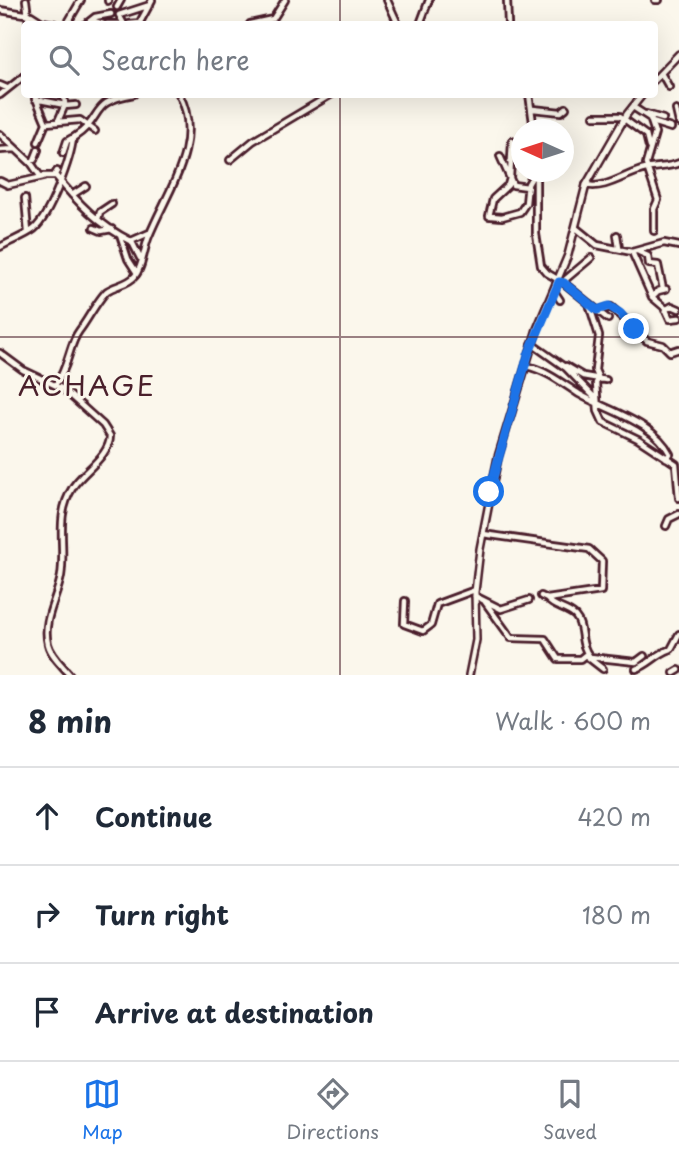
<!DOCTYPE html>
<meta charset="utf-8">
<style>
body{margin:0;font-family:"Playpen Sans",sans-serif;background:#f2f2f3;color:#1f2937}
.compass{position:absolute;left:511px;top:119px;width:63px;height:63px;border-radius:50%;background:#fff;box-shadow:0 7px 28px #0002;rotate:273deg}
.stop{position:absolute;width:21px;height:21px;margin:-16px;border:5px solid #1a73e8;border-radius:50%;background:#fff}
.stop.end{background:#1a73e8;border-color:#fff;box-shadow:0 2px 7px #0008}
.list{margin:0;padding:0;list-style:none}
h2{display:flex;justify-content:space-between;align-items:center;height:91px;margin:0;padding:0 28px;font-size:30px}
h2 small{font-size:23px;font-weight:400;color:#747a83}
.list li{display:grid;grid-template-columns:46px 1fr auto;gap:21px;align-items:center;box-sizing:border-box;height:98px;padding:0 28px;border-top:2px solid #e0e1e3}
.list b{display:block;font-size:26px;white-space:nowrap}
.list em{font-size:23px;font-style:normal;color:#747a83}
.icon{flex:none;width:38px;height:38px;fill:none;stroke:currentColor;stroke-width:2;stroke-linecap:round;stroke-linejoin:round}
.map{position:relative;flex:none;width:679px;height:675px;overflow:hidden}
.search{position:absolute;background:#fff;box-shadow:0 7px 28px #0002;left:21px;right:21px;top:21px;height:77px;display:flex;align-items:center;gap:18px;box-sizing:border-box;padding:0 24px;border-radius:7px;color:#747a83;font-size:26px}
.sheet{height:385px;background:#fff}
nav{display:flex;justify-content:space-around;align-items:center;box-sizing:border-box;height:98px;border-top:2px solid #e0e1e3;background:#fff;font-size:19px;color:#747a83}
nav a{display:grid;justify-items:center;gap:4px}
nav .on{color:#1a73e8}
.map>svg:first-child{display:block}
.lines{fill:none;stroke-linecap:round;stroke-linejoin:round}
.minor-casing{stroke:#4a1f2b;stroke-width:10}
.tertiary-casing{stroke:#4a1f2b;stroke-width:10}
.minor{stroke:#fbf7ec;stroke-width:4.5}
.tertiary{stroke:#fbf7ec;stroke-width:5}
.route{stroke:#1a73e8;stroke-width:9}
.grid{fill:none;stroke:#4a1f2b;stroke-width:2;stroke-opacity:0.55}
.labels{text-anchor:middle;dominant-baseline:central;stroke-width:6;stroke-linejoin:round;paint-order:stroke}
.quarter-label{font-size:28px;letter-spacing:2px;fill:#4a1f2b;stroke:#fbf7ec}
</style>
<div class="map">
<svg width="679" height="675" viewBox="0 0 679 675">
<rect width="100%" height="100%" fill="#fbf7ec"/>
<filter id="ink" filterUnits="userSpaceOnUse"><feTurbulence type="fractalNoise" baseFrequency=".0143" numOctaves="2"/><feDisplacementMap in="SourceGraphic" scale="14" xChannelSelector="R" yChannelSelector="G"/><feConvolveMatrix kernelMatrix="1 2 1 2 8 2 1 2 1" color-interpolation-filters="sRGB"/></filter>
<g filter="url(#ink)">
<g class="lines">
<defs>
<path id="minor" d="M26 0 29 24
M387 0 398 24
M507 0 508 24
M655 0H659
M108 1V0
M117 7 121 0
M0 10 31 15 42 22 55 24
M67 24 81 0
M86 24 95 17 111 14
M88 24 94 21 103 24
M107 24H119
M124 24 119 15 150 5
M129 24 140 23
M139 24 152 0
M250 24 273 19 285 0
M420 24 429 0
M661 73 669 87
M0 85 7 88
M34 94 46 123
M529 94 534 130
M0 95 24 76
M35 99 65 105
M65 106 76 105
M633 107 650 118 655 133 646 164 658 200 654 209V231
M533 109 561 112 566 108
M676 110 679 123
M646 114 663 119
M594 116H620L646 135 649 147
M58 121 65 105 64 94
M652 122 671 128
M0 134 31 163 40 176H54L57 171
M38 142 46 123 80 120 95 131
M0 150 15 149
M63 153 67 141 72 138
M500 156 513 185 528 187
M34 160 38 150
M230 160 253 141 332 94
M510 162 522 148
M536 172V234L541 266 547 273 564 283 608 319
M55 175C77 202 100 226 131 241L149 233
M0 181 8 185 43 177
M586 185C606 190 626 173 646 169 657 166 667 168 679 163
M72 195 86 186
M25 198 28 232
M489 216 493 199 508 185 510 178 512 141
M491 216 502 217 520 212 526 203 528 184 535 172
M98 219 100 212 112 204
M94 228 101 231 112 229
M576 228 597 245 632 252 652 297 665 308 670 319 679 318
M120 235 128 259 137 273
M617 235 619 248
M132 242 140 258
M0 247C10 241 25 236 34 229 50 216 71 158 73 138 106 117 87 102 134 94
M632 252 664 243 679 246
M639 252 648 256 649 264 658 265 663 289
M566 284V279L591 258
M554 291 560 300
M652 297 658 291 666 289
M589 304 599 336 595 370 599 379 596 383 598 411 603 422 638 439 676 464 679 498
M665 310 672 306 679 309
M597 311 611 307 647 341 663 345 670 352 679 349
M532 344 566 368 597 400
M0 353 23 370 63 389 103 425 110 436C110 456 83 471 73 487 54 517 66 544 61 576 57 599 42 620 48 644 51 656 63 666 70 675
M526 366C546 370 562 383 579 394 608 411 654 422 670 454L666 458
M566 366 583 376 606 380
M56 384C69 367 69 344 79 331 87 321 98 299 107 291 115 285 128 285 135 276 143 267 144 247 149 236 167 191 205 143 179 94
M666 526 669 519 679 514
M483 534 589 549 602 561 601 591 547 599 541 596
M475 596 501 609 529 600
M547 599C554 608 567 608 575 616 585 627 578 643 590 657L636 662 644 656
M405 601 404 624 423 631 431 625 437 604 475 590
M485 602 511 638 545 639 558 659H580L585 655 603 669
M636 669C649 665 656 654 671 649L679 634
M674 673 679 670"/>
<path id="tertiary" d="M654 80 679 54
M469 675 476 640 475 592 480 549 498 457 537 329 568 255 586 185 627 114 643 94"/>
</defs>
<use href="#minor" class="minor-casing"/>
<use href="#tertiary" class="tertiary-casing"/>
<use href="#minor" class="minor"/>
<use href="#tertiary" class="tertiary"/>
</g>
</g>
<g class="lines" filter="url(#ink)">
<path class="route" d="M489 492 528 355 559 282 564 283 597 310 609 306 620 313 634 329"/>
</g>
<path class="grid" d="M340 0V24M340 94V675M0 337H679"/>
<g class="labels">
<g class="quarter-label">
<text x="87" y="384">ACHAGE</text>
</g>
</g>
</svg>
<svg class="compass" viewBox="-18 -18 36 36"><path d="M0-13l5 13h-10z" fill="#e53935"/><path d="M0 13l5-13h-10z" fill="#747a83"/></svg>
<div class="stop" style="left:489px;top:492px"></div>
<div class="stop end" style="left:634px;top:329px"></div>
<div class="search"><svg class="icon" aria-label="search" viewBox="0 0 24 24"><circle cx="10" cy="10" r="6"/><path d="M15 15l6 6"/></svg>Search here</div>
</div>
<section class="sheet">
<h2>8 min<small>Walk · 600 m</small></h2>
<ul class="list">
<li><svg class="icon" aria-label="ahead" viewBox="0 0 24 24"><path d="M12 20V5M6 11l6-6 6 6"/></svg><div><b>Continue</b></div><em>420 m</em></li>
<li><svg class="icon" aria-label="right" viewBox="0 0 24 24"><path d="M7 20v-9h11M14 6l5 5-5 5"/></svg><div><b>Turn right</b></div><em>180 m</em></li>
<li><svg class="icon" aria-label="arrive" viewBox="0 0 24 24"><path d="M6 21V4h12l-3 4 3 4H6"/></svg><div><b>Arrive at destination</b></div></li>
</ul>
</section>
<nav>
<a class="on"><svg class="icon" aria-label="map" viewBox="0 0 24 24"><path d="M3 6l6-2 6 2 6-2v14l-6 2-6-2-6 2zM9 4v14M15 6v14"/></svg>Map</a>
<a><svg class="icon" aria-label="directions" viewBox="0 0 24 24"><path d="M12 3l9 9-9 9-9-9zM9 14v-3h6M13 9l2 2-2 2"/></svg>Directions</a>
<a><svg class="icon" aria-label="saved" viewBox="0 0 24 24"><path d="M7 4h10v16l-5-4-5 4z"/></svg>Saved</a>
</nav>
